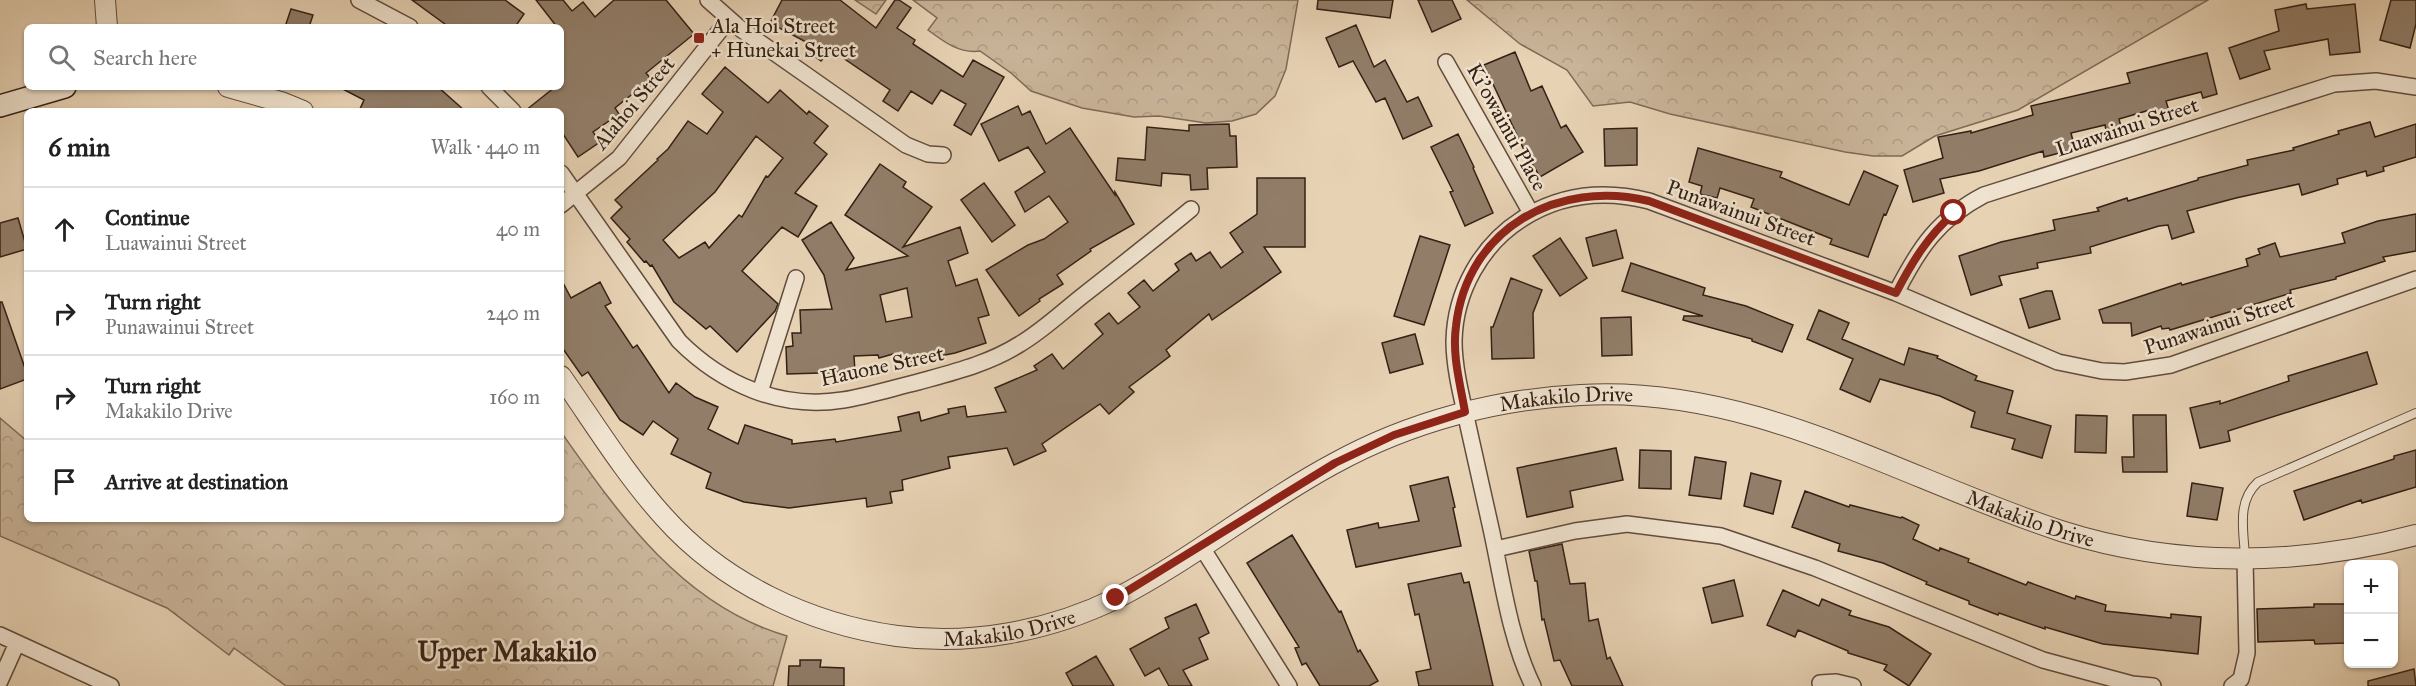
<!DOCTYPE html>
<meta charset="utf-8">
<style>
body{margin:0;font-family:"IM FELL Great Primer",serif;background:#f2f2f2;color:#222}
.controls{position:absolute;right:18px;bottom:18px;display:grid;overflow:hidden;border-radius:9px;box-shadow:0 2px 4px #0004}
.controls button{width:54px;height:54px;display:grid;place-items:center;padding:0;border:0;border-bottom:2px solid #e0e0e0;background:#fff;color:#222;font:30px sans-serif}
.stop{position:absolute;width:18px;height:18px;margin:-14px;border:4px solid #8f2418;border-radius:50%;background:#fff}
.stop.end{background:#8f2418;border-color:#fff;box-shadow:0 2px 6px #0008}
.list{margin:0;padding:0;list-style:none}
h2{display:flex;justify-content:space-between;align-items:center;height:78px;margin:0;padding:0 24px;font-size:26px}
h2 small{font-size:20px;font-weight:400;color:#767676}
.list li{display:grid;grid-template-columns:39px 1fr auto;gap:18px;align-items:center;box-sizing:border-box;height:84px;padding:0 24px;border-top:2px solid #e0e0e0}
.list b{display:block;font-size:22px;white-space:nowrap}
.list p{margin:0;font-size:20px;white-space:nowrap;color:#767676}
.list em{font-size:20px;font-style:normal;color:#767676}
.icon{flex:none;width:33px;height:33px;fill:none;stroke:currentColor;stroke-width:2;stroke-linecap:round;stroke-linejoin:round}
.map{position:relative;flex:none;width:2416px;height:686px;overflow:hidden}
.search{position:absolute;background:#fff;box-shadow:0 2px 4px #0004;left:24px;top:24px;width:540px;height:66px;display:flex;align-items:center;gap:15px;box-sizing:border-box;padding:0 21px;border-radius:9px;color:#767676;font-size:22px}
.panel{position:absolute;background:#fff;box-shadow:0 2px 4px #0004;left:24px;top:108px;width:540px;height:414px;border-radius:9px}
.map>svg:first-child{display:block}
.forest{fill:url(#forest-crowns);stroke:#7e6a57;stroke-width:1.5}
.building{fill:#917d68;stroke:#342015;stroke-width:1.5;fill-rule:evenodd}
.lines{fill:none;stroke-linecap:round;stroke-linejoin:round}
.service-casing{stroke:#614c3d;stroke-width:10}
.minor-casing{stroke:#614c3d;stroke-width:18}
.tertiary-casing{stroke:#614c3d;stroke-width:22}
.secondary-casing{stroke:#342015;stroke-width:24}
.service{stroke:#efe2ce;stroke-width:8}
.minor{stroke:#efe2ce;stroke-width:15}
.tertiary{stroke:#efe2ce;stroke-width:20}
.secondary{stroke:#efe2ce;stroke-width:21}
.route{stroke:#8f2418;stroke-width:8}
.poi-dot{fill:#8f2418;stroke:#efe2ce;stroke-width:2}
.labels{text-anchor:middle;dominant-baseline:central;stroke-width:5;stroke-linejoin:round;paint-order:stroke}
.poi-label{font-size:21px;fill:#342015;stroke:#efe2ce;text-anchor:start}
.street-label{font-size:21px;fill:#342015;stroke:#efe2ce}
.district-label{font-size:27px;font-weight:bold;fill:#342015;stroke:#efe2ce}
</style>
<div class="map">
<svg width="2416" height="686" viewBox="0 0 2416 686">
<defs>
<pattern id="forest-crowns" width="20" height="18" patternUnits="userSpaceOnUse" patternTransform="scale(1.5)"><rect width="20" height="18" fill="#c9b499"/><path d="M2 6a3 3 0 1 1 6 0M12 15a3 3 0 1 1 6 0" fill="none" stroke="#ad9a83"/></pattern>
</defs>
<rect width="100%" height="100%" fill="#e7d2b4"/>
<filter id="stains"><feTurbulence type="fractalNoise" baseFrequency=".00333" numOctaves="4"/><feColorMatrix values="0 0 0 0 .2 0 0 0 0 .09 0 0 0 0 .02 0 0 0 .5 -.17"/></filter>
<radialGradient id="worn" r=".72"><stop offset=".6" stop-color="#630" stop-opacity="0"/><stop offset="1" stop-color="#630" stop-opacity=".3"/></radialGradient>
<path class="forest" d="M855 0H886L876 14Z
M913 0H1298L1286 69 1275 96 1256 114 1232 121 1206 123 1159 116 1134 117 1082 108 1031 91 1011 73 980 51C960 54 944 42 928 30L937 18Z
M1467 0H2208L2018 110 1935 136 1902 156H1873L1845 152 1670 114 1630 102 1593 106 1567 70 1520 44Z
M0 418 27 441V519H561V432C620 516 683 606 787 636L773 686H286L234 648 229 655 167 608 0 536Z"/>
<path class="building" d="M412 0H505L524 14 515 27H449Z
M536 0H563L572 11 583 2 595 17 614 0H666L694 34 646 73 657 86 645 95 640 88 615 108 619 114 593 132 600 142 578 157 561 131V111H525L555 87H561V27H557Z
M782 0H840L876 28 895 0H899L911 8 897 28 915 40 913 44 963 77 973 60 1004 77 971 135 954 125 966 104 941 90 932 104 911 91 898 111 883 101 890 90 840 56 838 58 829 51 821 61 804 48 808 43 770 23Z
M1318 0H1393L1390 18 1317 9Z
M1418 0H1452L1461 19 1432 32Z
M2391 0H2416V24L2410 48 2380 40Z
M2306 4 2307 9 2355 4 2360 52 2330 55 2328 39 2264 51 2270 69 2240 79 2229 48 2279 31 2275 10Z
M291 9 313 15 309 27H285Z
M1356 25 1374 67 1385 60 1407 102 1418 97 1432 126 1403 139 1385 98 1376 102 1353 61 1339 67 1326 38Z
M1515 52 1531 91 1542 86 1561 128 1566 125 1583 152 1540 177 1524 150 1484 65Z
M2207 53 2217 94 2203 98 2201 92 2166 101 2169 111 2155 116 2153 109 2119 119 2121 127 2106 130 2105 125 2071 133 2075 149 2044 157 2043 151 1979 171 1940 179 1944 193 1913 202 1904 170 1943 158 1938 137 1971 131V133L2033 115 2031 106 2130 83 2127 73Z
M725 67 768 103 780 90 807 114 809 111 828 126 814 143 827 154 795 193 817 206 798 237 782 227 742 271 778 304 775 311 737 352 710 326 706 329 674 302 652 265 650 266 646 261 644 262 627 242 630 239 611 218 622 207 615 200 658 160 657 159 668 149 688 121 707 134 723 112 702 94ZM756 136 783 158 768 177 766 176 742 217 739 215 709 248 705 242 679 258 663 240 715 192Z
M339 87H438L465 111H359L364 100Z
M1018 106 1022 115 1030 111 1046 144 1070 128 1115 195V192L1134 224 1090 249 1091 251 1057 275 1063 284 1039 299 1040 301 1019 316 986 270 1028 245 1044 239 1068 222 1049 196 1025 212 1015 192 1045 172 1028 147 999 161 981 124Z
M2370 122 2375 137 2416 124V157L2383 167 2384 171 2367 176 2366 171 2337 179 2338 184 2302 195 2299 184 2236 198 2187 211 2194 232 2172 239 2168 225 2159 226 2090 247 2091 253 2037 263 2038 268 1999 276 2002 285 1971 295 1959 256 2001 242 2055 230 2053 220 2099 211 2097 208 2127 198 2128 201 2198 180V178L2248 165 2247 160 2294 150 2293 148 2339 134 2338 131Z
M1229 124 1230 136H1236L1237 167 1207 168 1208 189 1191 190 1190 175 1162 173 1161 186 1116 180 1118 158 1145 160 1147 127 1189 131V125Z
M1637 128V165L1605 166 1604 129Z
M1458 134 1474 167 1473 168 1493 213 1465 226 1450 192 1453 191 1431 147Z
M1698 148 1782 172 1780 177 1849 205 1864 171 1898 186 1886 215 1884 214 1868 257 1830 244 1832 239 1751 207 1754 199 1720 188 1717 198 1700 194 1702 186 1689 182Z
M880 164 906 182 903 187 932 207 903 247 960 227 968 253 948 261 956 286 977 279 989 315 978 318 986 343 955 353 895 365 893 354 879 358 878 355 854 356 855 372 787 374 786 347 793 346 792 333H801L800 310 832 309 824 275 802 240 831 222 854 258 846 270 908 256 845 215ZM907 288 912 317 886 322 880 295Z
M1257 178H1305V247H1264L1281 272 1212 320 1209 314 1166 350 1170 356 1129 387 1134 392 1109 414 1100 404 1042 444 1046 451 1014 465 1007 448 948 457 950 468 902 480 903 490 890 492 892 503 867 507 866 498 789 508 744 502 706 488 711 473 671 454 678 439 653 421 643 435 620 420 588 372 582 376 561 346V279L571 298 600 282 611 303 605 306 633 348 637 345 669 393 676 383 695 397 718 407 708 429 738 444 745 425 792 440V444L835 439 836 442 901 431 898 417 919 412 921 421 949 413 948 409 965 406 967 417 1006 412 995 388 1037 370 1034 366 1052 354 1063 369 1103 334 1095 324 1109 313 1118 324 1140 307 1128 293 1144 280 1153 291 1179 270 1175 264 1191 253 1196 261 1210 252 1221 268 1243 252 1230 233 1257 214Z
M984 183 1015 225 992 242 961 200Z
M2416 214V251L2383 257 2385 261 2336 277V279L2290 290 2291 293 2170 330 2169 328 2162 329 2161 326 2132 336 2131 323H2103L2099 310 2181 283 2182 285 2248 266 2246 259 2260 254 2258 249 2275 243 2280 257 2345 243 2342 233 2378 221Z
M18 218 27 249 0 257V223Z
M1616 230 1623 258 1593 266 1586 238Z
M1420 236 1450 245 1424 325 1394 316Z
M1560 238 1587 278 1560 296 1533 256Z
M1631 263 1705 288 1703 295 1746 306 1793 325 1782 352 1752 341V339L1683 320 1684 316H1703L1622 291Z
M1511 278 1542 290 1533 313 1534 358 1492 359 1491 327H1493Z
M2046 291H2052L2060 319 2029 328 2020 299Z
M0 302H2L27 374V379L0 389Z
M1819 310 1849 323 1842 339 1904 365 1909 348 1938 356 1937 358 1977 376 1975 380 2013 391 2007 413 2051 426 2042 458 2012 449 2015 439 1971 427 1975 412 1940 396 1880 379 1870 402 1840 389 1853 359 1807 339Z
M1631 317 1632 355 1602 356 1601 318Z
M1415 334 1423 364 1390 373 1382 343Z
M2367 352 2377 384 2228 431 2230 441 2200 448 2190 408 2220 401V404L2289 381 2288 376Z
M2076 415 2107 416 2106 453 2075 452Z
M2133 415H2166L2167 472H2123L2122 457H2134Z
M1616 448 1623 480 1570 491 1573 507 1527 517 1517 468Z
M1640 450 1671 451V489L1639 488Z
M2416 450V487L2362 503 2361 500 2304 520 2294 491 2394 459V456Z
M1695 457 1726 462 1721 499 1689 495Z
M1751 473 1781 481 1773 514 1744 506Z
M1448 477 1455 507 1453 508 1461 546 1356 567 1347 530 1378 523 1379 528 1419 521 1410 486Z
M2192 483 2223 488 2217 520 2187 516Z
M1805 491 1849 507 1850 505 1901 518 1902 517 1919 525 1913 539 1939 551 1940 548 1969 559 1968 562 2026 585 2028 582 2075 599 2076 596 2106 605 2105 611 2171 618V614L2201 617 2198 654 2103 644 2045 627V629L1999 613 1998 615 1969 604V601L1926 584 1927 582 1883 563 1838 551 1840 544 1792 527Z
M1292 535 1339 612 1341 611 1358 652 1360 650 1378 681 1369 686H1320L1306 663 1302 665 1295 648 1299 647 1247 563Z
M1562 544 1570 584 1585 583 1589 621 1598 619 1607 659 1610 657 1623 686H1572L1560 660 1554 661 1544 619 1542 620 1537 581H1535L1529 551Z
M1461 573 1464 583 1469 582 1493 686H1419L1416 672 1431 669 1419 614 1415 615 1408 584Z
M1734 580 1743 616 1712 623 1703 588Z
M1783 590 1819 606 1822 599 1851 611 1849 615 1889 627 1931 654 1909 686 1884 670 1887 665 1848 653V651L1798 630 1795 637 1767 625Z
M1196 604 1209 633 1199 638 1208 659 1183 670 1192 686H1169L1159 668 1145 676 1130 649 1169 628 1165 618Z
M2314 604H2345L2346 643 2315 644 2314 640 2258 642 2257 609 2314 607Z
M1096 656 1114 686H1073L1066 673Z
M800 660H821L820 667 844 668V686H788L789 666H800Z
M2414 669 2416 686H2368V681Z"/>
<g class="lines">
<defs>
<path id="service" d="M2245 558C2244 531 2236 502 2258 482L2416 413"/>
<path id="minor" d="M359 0 410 27
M708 0 742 30 906 145 928 154 943 155
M1446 62 1531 213
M489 87 513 111
M561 173 679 341C722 384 780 410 843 400 868 396 893 388 918 382 954 372 988 364 1020 344 1042 331 1061 313 1081 297 1118 268 1155 239 1191 209
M561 205 619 158 729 19
M1896 293C1919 248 1938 219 1984 195L2334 84 2376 81 2416 87
M760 392 796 278
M1201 546 1289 686
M1496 549 1575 531 1627 524 1721 536 1815 568 2043 660 2132 684 2153 686
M0 635 111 686
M0 681 17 643
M1820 683 1836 682 1853 686
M1533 686C1509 637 1502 577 1490 524 1483 493 1476 462 1469 430 1463 402 1454 370 1454 341 1455 292 1481 245 1522 219 1561 194 1605 190 1649 201L1896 293 2058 362 2102 371 2125 372 2171 365 2416 279
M2232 686 2241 679 2247 653 2245 559"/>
<g id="tertiary">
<path d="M105 0 107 27"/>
<path d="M228 87 281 102 303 111"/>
<path id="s1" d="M561 376C594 423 625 474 664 517 723 583 809 624 897 636 971 646 1050 631 1117 598 1193 559 1260 503 1335 463 1410 422 1496 399 1581 395 1754 385 1902 479 2061 531 2177 568 2300 566 2416 535"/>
</g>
<path id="secondary" d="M0 106 65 87"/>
</defs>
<use href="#service" class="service-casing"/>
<use href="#minor" class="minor-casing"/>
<use href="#tertiary" class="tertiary-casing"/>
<use href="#secondary" class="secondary-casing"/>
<use href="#service" class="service"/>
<use href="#minor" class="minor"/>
<use href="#tertiary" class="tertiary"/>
<use href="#secondary" class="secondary"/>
</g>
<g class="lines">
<path class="route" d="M1116 598 1335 463 1394 435 1465 412C1460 383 1452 355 1456 326 1467 228 1558 179 1649 201L1896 293C1912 262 1928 236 1954 213"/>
</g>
<rect class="poi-dot" x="693" y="32" width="12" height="12" rx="3"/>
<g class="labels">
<g class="poi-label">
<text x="711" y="26">Ala Hoi Street<tspan x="711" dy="24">+ Hunekai Street</tspan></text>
</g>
<g class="street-label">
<text transform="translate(634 103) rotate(-50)">Alahoi Street</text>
<text transform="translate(1507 127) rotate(61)">Ki'owainui Place</text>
<text transform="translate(2127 127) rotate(-18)">Luawainui Street</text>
<text transform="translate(1741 213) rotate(20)">Punawainui Street</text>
<text transform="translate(2219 324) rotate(-18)">Punawainui Street</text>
<text transform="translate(882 366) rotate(-12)">Hauone Street</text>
<text stroke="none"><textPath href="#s1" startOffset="1167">Makakilo Drive</textPath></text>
<text stroke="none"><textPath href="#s1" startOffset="1652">Makakilo Drive</textPath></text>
<text stroke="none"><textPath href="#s1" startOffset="555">Makakilo Drive</textPath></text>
</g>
<g class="district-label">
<text x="507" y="651">Upper Makakilo</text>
</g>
</g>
<rect width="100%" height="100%" filter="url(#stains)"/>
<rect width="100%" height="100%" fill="url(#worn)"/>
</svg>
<div class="controls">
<button>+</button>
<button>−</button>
</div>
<div class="stop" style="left:1954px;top:213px"></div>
<div class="stop end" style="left:1116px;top:598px"></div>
<div class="search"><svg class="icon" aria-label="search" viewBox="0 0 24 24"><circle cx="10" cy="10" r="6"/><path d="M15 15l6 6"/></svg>Search here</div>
<section class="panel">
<h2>6 min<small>Walk · 440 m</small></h2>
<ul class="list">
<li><svg class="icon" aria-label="ahead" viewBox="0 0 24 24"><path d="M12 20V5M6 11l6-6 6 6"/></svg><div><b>Continue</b><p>Luawainui Street</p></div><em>40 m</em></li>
<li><svg class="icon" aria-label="right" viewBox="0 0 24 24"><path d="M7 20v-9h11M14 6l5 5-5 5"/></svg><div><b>Turn right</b><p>Punawainui Street</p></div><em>240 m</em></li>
<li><svg class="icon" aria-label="right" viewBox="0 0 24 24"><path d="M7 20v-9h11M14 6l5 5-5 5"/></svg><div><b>Turn right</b><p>Makakilo Drive</p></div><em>160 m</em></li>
<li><svg class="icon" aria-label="arrive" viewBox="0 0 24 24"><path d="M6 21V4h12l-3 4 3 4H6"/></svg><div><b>Arrive at destination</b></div></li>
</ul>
</section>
</div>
